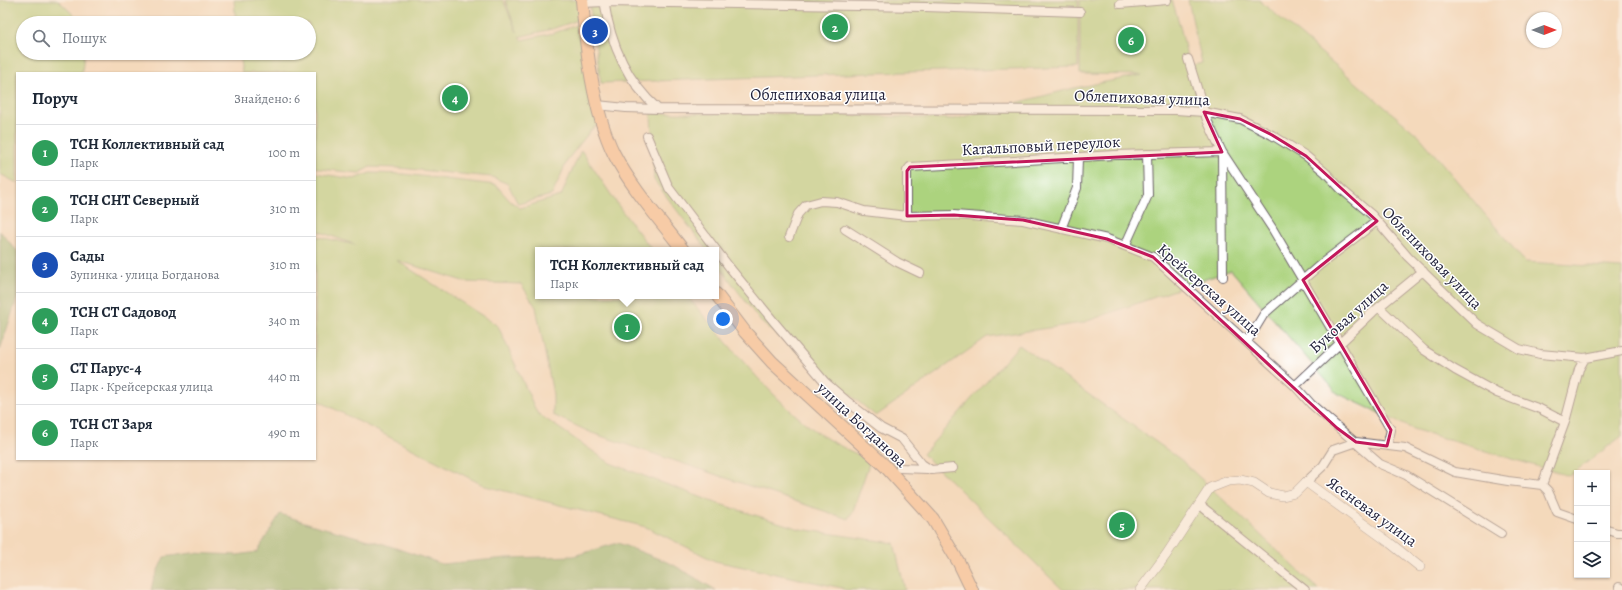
<!DOCTYPE html>
<html lang="uk">
<meta charset="utf-8">
<style>
body{margin:0;font-family:Alegreya,serif;background:#f6f6f7;color:#1f2937}
.controls{position:absolute;right:12px;bottom:12px;display:grid;overflow:hidden;border-radius:0px;box-shadow:0 1px 3px #0004}
.controls button{width:36px;height:36px;display:grid;place-items:center;padding:0;border:0;border-bottom:1px solid #e0e1e3;background:#fff;color:#1f2937;font:20px sans-serif}
.compass{position:absolute;left:1526px;top:12px;width:36px;height:36px;border-radius:50%;background:#fff;box-shadow:0 1px 3px #0004;rotate:90deg}
.you{position:absolute;left:723px;top:319px;width:14px;height:14px;margin:-10px;border:3px solid #fff;border-radius:50%;background:#1a73e8;box-shadow:0 0 0 6px #1a73e833}
.badge{display:grid;place-items:center;width:26px;height:26px;border-radius:50%;background:#d1495b;color:#fff;font-size:13px;font-weight:700}
.pin{position:absolute;translate:-50% -50%;border:2px solid #fff;box-shadow:0 1px 4px #0006}
.popup{position:absolute;left:535px;top:247px;width:184px;height:52px;box-sizing:border-box;display:grid;place-content:center;border-radius:0px;background:#fff;filter:drop-shadow(0 1px 3px #0005);font-size:13px;white-space:nowrap;color:#747a83}
.popup b{font-size:15px;color:#1f2937}
.popup::after{content:'';position:absolute;left:50%;top:100%;margin-left:-8px;border:8px solid transparent;border-top-color:#fff}
.list{margin:0;padding:0;list-style:none}
h2{display:flex;justify-content:space-between;align-items:center;height:52px;margin:0;padding:0 16px;font-size:17px}
h2 small{font-size:13px;font-weight:400;color:#747a83}
.list li{display:grid;grid-template-columns:26px 1fr auto;gap:12px;align-items:center;box-sizing:border-box;height:56px;padding:0 16px;border-top:1px solid #e0e1e3}
.list b{display:block;font-size:15px;white-space:nowrap}
.list p{margin:0;font-size:13px;white-space:nowrap;color:#747a83}
.list em{font-size:13px;font-style:normal;color:#747a83}
.icon{flex:none;width:22px;height:22px;fill:none;stroke:currentColor;stroke-width:2;stroke-linecap:round;stroke-linejoin:round}
.map{position:relative;flex:none;width:1622px;height:590px;overflow:hidden}
.search{position:absolute;background:#fff;box-shadow:0 1px 3px #0004;left:16px;top:16px;width:300px;height:44px;display:flex;align-items:center;gap:10px;box-sizing:border-box;padding:0 14px;border-radius:22px;color:#747a83;font-size:15px}
.panel{position:absolute;background:#fff;box-shadow:0 1px 3px #0004;left:16px;top:72px;width:300px;height:388px;border-radius:0px}
.map>svg:first-child{display:block}
.green{fill:#acd37e;stroke:#677a5c}
.forest{fill:#89b56d;stroke:#566c54}
.lines{fill:none;stroke-linecap:round;stroke-linejoin:round}
.minor-casing{stroke:#6c6268;stroke-width:10}
.tertiary-casing{stroke:#6c6268;stroke-width:10}
.primary-casing{stroke:#6c6268;stroke-width:14}
.minor{stroke:#fff;stroke-width:8}
.tertiary{stroke:#fff;stroke-width:9}
.primary{stroke:#fbbb8c;stroke-width:12}
.marked{fill:none;stroke:#c2185b;stroke-width:3;stroke-linejoin:round}
.labels{text-anchor:middle;dominant-baseline:central;stroke-width:3;stroke-linejoin:round;paint-order:stroke}
.street-label{font-size:16px;fill:#22223b;stroke:#fff}
</style>
<div class="map">
<svg width="1622" height="590" viewBox="0 0 1622 590">
<rect width="100%" height="100%" fill="#fff"/>
<filter id="ink" filterUnits="userSpaceOnUse"><feTurbulence type="fractalNoise" baseFrequency=".025" numOctaves="2"/><feDisplacementMap in="SourceGraphic" scale="8" xChannelSelector="R" yChannelSelector="G"/><feConvolveMatrix kernelMatrix="1 2 1 2 8 2 1 2 1" color-interpolation-filters="sRGB"/></filter>
<filter id="wash" filterUnits="userSpaceOnUse"><feTurbulence type="fractalNoise" baseFrequency=".012" numOctaves="4" result="noise"/><feDisplacementMap in="SourceGraphic" scale="16" xChannelSelector="R" yChannelSelector="G"/><feGaussianBlur stdDeviation="0.9" result="paint"/><feColorMatrix in="noise" values="0 0 0 0 0 0 0 0 0 0 0 0 0 0 0 0 0 1.4 0 .05"/><feComposite in="paint" operator="in"/></filter>
<g filter="url(#wash)">
<rect width="100%" height="100%" fill="#f4d9bb"/>
<path class="green" d="M0 0H58L82 23H23V53H84L82 73H17V183L0 174Z
M234 0H503L517 32 505 0H579L581 19 552 29 519 37 521 40 554 33 582 23 599 123 591 130 568 159 552 195 518 204 508 184 492 177 399 168 370 167 359 173 320 169 315 167V73H242L239 53H309V23H236Z
M589 0H1078V67L873 73 601 83Z
M1080 0H1172C1176 12 1190 57 1186 67L1202 63 1188 0H1259L1420 137 1525 262 1622 268V436L1569 476 1413 429 1337 393 1231 270 1082 323 987 337 876 416 761 322 716 262V250H707L654 180 651 113 822 114 955 119 1074 88 1142 75 1080 74Z
M581 150 622 211 652 250H538V296H687C727 342 771 400 821 435 836 445 854 452 870 461L853 511 848 519 592 433 553 415V394L536 307 521 284 466 282 396 260 498 326 537 413 610 463 716 503 800 529 894 543 905 590H845L842 588 715 561 646 527 485 486 315 399V236L356 245 315 230V173L354 179 370 173 403 174 496 185 510 201 520 208 561 196Z
M1019 345 1180 459 1319 590H1063L923 454Z"/>
<path class="forest" d="M0 231 17 251V298L0 350Z
M280 514 317 526 384 544 442 564 507 558 573 556 618 543 672 564 716 590H151L153 581 164 557 192 553 237 555 257 552Z"/>
</g>
<g filter="url(#ink)">
<g class="lines">
<defs>
<path id="minor" d="M604 0C610 42 625 80 658 109
M582 3 605 2 925 7 1080 12
M1120 4 1167 0
M1188 59 1207 120 1222 152 1272 228 1391 430 1387 446
M597 105 626 108 658 109 1176 110 1204 112 1240 119 1272 135 1306 156 1326 173 1341 189 1372 215 1408 257 1477 324 1519 349 1540 354 1585 358 1622 351
M647 136 669 188 730 268 775 323 825 382 848 402 881 428 902 439 922 464 931 470 953 468
M907 216V171L910 167 1115 155 1222 152 1223 277
M845 229 897 262 920 273
M1061 229 1077 188 1078 158
M789 237 798 214 806 205 821 201 837 202 864 211 907 216 954 215 1023 220 1107 239 1153 257 1295 386 1311 404 1380 464 1406 475 1501 534
M1125 246 1148 195 1147 154
M1379 307 1424 350 1455 370 1497 393 1540 409 1565 422
M1247 342 1264 314 1321 264 1377 221
M1295 386 1373 312 1423 271
M900 468 927 469
M1306 482 1323 466 1333 450 1356 442 1405 448 1455 472 1508 481 1542 485 1548 491 1557 512 1577 519
M1542 485 1565 422 1579 369 1585 358
M1200 505 1305 590
M1607 530 1617 533H1622
M1619 587 1622 588"/>
<path id="tertiary" d="M1140 590 1166 555 1210 488 1228 481 1240 480 1254 483 1269 493 1283 496 1295 493 1306 482 1390 543 1420 567"/>
<path id="primary" d="M582 0C586 47 593 112 614 154 631 187 660 220 683 250
M716 294 745 332 772 362 885 466 933 519 959 563 972 590"/>
</defs>
<use href="#minor" class="minor-casing"/>
<use href="#tertiary" class="tertiary-casing"/>
<use href="#primary" class="primary-casing"/>
<use href="#minor" class="minor"/>
<use href="#tertiary" class="tertiary"/>
<use href="#primary" class="primary"/>
</g>
</g>
<path d="M0 0H1622V590H0ZM1204 112 1240 119 1272 135 1306 156 1377 221 1303 280 1391 430 1387 446 1356 442 1337 428 1153 257 1107 239 1023 220 954 215 907 216V171L910 167 1222 152Z" fill="#f4d9bb" fill-opacity=".55" fill-rule="evenodd"/>
<path class="marked" d="M1204 112 1240 119 1272 135 1306 156 1377 221 1303 280 1391 430 1387 446 1356 442 1337 428 1153 257 1107 239 1023 220 954 215 907 216V171L910 167 1222 152Z"/>
<g class="labels">
<g class="street-label">
<text x="818" y="95">Облепиховая улица</text>
<text transform="translate(1142 98) rotate(2)">Облепиховая улица</text>
<text transform="translate(1041 146) rotate(-3)">Катальповый переулок</text>
<text transform="translate(1432 258) rotate(46)">Облепиховая улица</text>
<text transform="translate(1209 290) rotate(41)">Крейсерская улица</text>
<text transform="translate(1349 317) rotate(-42)">Буковая улица</text>
<text transform="translate(862 425) rotate(43)">улица Богданова</text>
<text transform="translate(1372 512) rotate(36)">Ясеневая улица</text>
</g>
</g>
</svg>
<div class="controls">
<button>+</button>
<button>−</button>
<button><svg class="icon" aria-label="layers" viewBox="0 0 24 24"><path d="M12 4l9 5-9 5-9-5zM3 14l9 5 9-5"/></svg></button>
</div>
<svg class="compass" viewBox="-18 -18 36 36"><path d="M0-13l5 13h-10z" fill="#e53935"/><path d="M0 13l5-13h-10z" fill="#747a83"/></svg>
<div class="you"></div>
<div class="pin badge" style="left:627px;top:327px;background:#2e9e5b">1</div>
<div class="popup"><b>ТСН Коллективный сад</b>Парк</div>
<div class="pin badge" style="left:835px;top:27px;background:#2e9e5b">2</div>
<div class="pin badge" style="left:595px;top:31px;background:#1a4fb4">3</div>
<div class="pin badge" style="left:455px;top:98px;background:#2e9e5b">4</div>
<div class="pin badge" style="left:1122px;top:525px;background:#2e9e5b">5</div>
<div class="pin badge" style="left:1131px;top:40px;background:#2e9e5b">6</div>
<div class="search"><svg class="icon" aria-label="search" viewBox="0 0 24 24"><circle cx="10" cy="10" r="6"/><path d="M15 15l6 6"/></svg>Пошук</div>
<section class="panel">
<h2>Поруч<small>Знайдено: 6</small></h2>
<ul class="list">
<li><span class="badge" style="background:#2e9e5b">1</span><div><b>ТСН Коллективный сад</b><p>Парк</p></div><em>100 m</em></li>
<li><span class="badge" style="background:#2e9e5b">2</span><div><b>ТСН СНТ Северный</b><p>Парк</p></div><em>310 m</em></li>
<li><span class="badge" style="background:#1a4fb4">3</span><div><b>Сады</b><p>Зупинка · улица Богданова</p></div><em>310 m</em></li>
<li><span class="badge" style="background:#2e9e5b">4</span><div><b>ТСН СТ Садовод</b><p>Парк</p></div><em>340 m</em></li>
<li><span class="badge" style="background:#2e9e5b">5</span><div><b>СТ Парус-4</b><p>Парк · Крейсерская улица</p></div><em>440 m</em></li>
<li><span class="badge" style="background:#2e9e5b">6</span><div><b>ТСН СТ Заря</b><p>Парк</p></div><em>490 m</em></li>
</ul>
</section>
</div>
